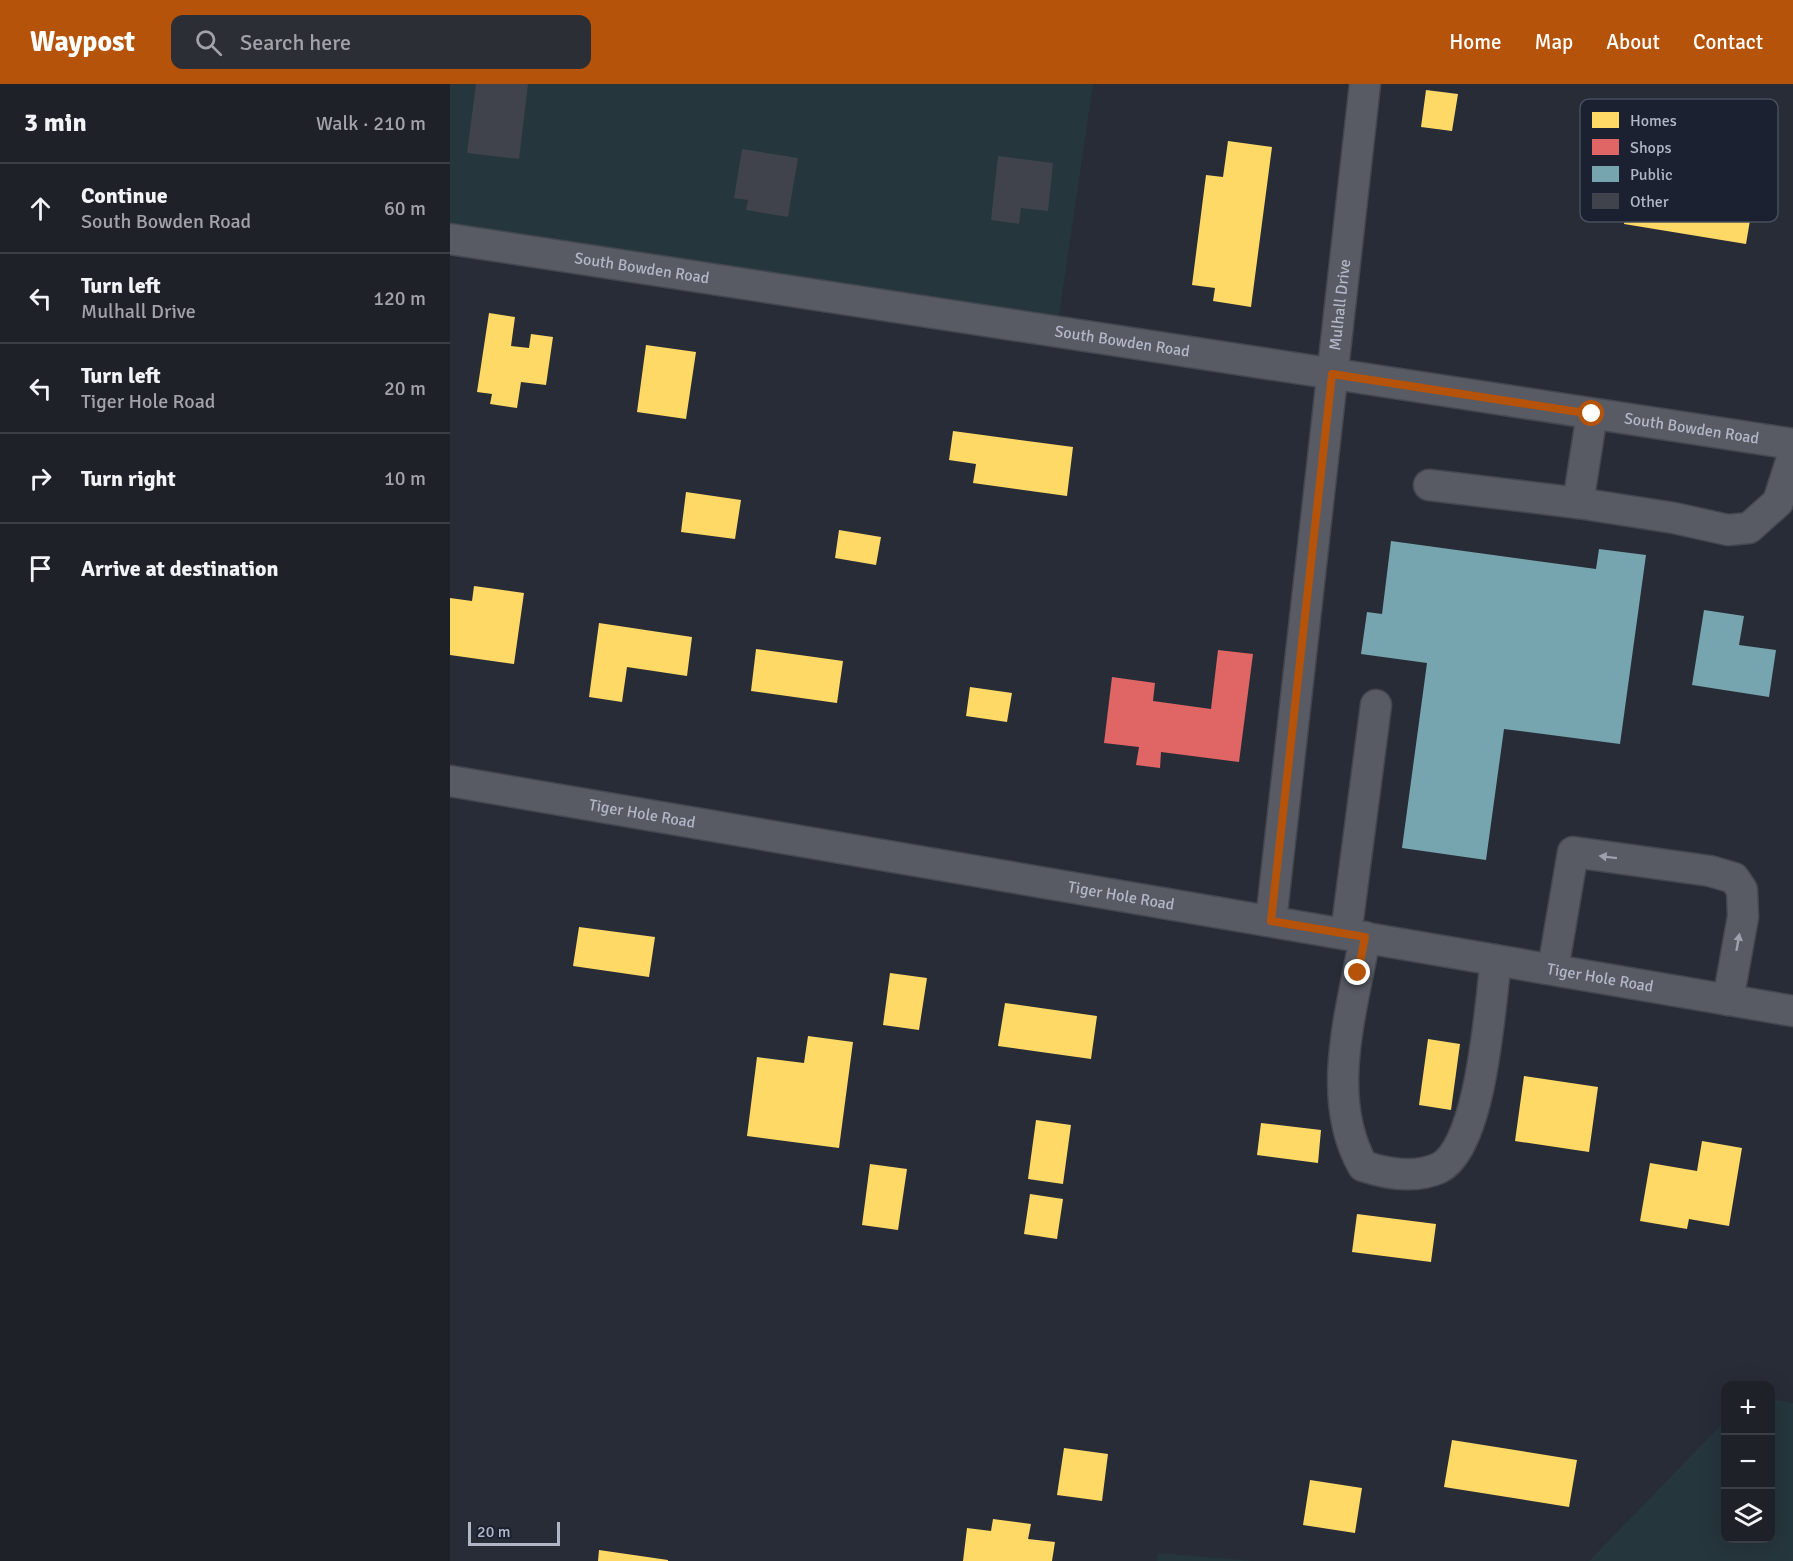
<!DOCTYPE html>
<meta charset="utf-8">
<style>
body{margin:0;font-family:Signika,sans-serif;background:#2b2e34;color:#f1f3f6}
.controls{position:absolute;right:18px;bottom:18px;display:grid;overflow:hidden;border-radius:12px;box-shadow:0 6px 24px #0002}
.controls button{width:54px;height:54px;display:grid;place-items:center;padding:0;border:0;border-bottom:2px solid #3c3e45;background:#1e2128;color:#f1f3f6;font:30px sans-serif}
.scale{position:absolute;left:18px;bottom:15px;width:92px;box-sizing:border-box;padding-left:6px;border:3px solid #b2b7c8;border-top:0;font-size:16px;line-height:21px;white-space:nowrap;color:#b2b7c8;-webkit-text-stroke:4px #1b2131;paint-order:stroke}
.stop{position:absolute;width:18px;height:18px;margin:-14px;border:4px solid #b45309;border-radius:50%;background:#fff}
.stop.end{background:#b45309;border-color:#fff;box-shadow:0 2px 6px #0008}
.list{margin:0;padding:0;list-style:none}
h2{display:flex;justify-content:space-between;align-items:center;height:78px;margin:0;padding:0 24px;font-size:26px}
h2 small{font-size:20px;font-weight:400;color:#a1a3a8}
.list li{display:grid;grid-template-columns:39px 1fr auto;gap:18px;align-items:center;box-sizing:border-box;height:90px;padding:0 24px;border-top:2px solid #3c3e45}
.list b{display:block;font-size:22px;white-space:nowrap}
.list p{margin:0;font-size:20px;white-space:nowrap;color:#a1a3a8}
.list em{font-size:20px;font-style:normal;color:#a1a3a8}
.icon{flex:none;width:33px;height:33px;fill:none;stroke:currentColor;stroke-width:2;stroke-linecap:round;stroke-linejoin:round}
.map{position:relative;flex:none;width:1343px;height:1477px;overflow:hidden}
header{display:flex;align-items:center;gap:36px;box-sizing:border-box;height:84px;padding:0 30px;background:#b45309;color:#fff}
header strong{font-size:28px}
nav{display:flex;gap:33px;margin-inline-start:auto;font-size:21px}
.search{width:420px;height:54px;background:#2b2e34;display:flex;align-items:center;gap:15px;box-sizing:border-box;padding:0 21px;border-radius:12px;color:#a1a3a8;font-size:22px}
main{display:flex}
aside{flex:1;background:#1e2128}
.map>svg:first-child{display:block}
.green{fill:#25363c}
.homes{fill:#ffd966}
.shops{fill:#e06666}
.public{fill:#76a5af}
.building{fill:#40434c}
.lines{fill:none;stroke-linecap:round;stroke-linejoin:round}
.minor-casing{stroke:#44474f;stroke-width:33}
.minor{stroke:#585b64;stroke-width:30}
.oneway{fill:#9ca0af}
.route{stroke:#b45309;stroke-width:8}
.labels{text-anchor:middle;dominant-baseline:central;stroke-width:6;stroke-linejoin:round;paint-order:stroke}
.street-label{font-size:16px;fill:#b2b7c8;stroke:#1b2131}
.key{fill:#1b2131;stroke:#484e5e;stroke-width:1.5}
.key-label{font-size:16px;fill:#b2b7c8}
</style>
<header>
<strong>Waypost</strong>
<div class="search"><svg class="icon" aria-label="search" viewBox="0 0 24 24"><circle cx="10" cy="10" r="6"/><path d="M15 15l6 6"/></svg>Search here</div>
<nav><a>Home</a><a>Map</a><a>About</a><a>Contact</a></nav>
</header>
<main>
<aside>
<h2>3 min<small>Walk · 210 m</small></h2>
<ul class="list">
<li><svg class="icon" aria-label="ahead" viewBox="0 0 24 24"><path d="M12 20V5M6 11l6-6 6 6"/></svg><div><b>Continue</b><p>South Bowden Road</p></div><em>60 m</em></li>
<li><svg class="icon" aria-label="left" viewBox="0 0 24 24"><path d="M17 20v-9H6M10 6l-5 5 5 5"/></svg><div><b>Turn left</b><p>Mulhall Drive</p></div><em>120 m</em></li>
<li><svg class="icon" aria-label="left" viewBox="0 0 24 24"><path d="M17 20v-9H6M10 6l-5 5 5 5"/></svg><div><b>Turn left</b><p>Tiger Hole Road</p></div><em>20 m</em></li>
<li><svg class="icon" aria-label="right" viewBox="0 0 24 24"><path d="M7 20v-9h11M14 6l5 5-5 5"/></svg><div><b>Turn right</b></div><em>10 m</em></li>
<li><svg class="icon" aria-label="arrive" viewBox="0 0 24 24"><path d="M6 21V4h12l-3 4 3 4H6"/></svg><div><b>Arrive at destination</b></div></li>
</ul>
</aside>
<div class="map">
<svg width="1343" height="1477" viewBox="0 0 1343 1477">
<rect width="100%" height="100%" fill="#282c36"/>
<path class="green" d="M0 0H643L609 232 0 142Z
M1321 1315 1343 1319V1477H1139L1275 1337 1276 1454H1320Z
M708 1469 804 1477H707Z"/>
<path class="homes" d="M976 6 1008 10 1002 47 971 43Z
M778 57 822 63 801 223 763 217 765 204 742 201 756 91 773 93Z
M1185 70 1308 89 1296 160 1174 140Z
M39 229 65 233 61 262 79 264 81 250 103 253 96 301 71 298 67 324 40 320 42 310 27 308Z
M196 261 246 268 236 335 187 328Z
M503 347 623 363 617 412 523 399 526 380 499 376Z
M236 408 291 416 285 455 231 448Z
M389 446 431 453 426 481 385 474Z
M24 502 74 509 64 580 0 571V514L22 517Z
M149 539 242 553 237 592 177 583 172 618 139 613Z
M306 565 393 577 387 619 301 607Z
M520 603 562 609 557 638 516 632Z
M129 843 205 853 199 893 123 882Z
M440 889 477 894 469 946 433 941Z
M555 919 647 932 641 975 548 962Z
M358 952 403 958 389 1064 297 1052 307 973 354 979Z
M978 955 1010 960 1001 1026 969 1021Z
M1074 992 1148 1003 1139 1068 1065 1057Z
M586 1036 621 1041 613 1100 578 1095Z
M811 1039 871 1046 868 1079 807 1071Z
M1252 1057 1292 1064 1279 1142 1239 1135 1237 1145 1190 1137 1200 1079 1247 1087Z
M420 1080 457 1085 448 1146 412 1141Z
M580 1110 613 1115 607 1155 574 1150Z
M907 1130 986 1140 981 1178 902 1168Z
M1002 1356 1127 1376 1119 1423 994 1403Z
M614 1364 658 1370 652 1417 607 1411Z
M860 1396 912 1404 905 1449 853 1441Z
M543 1435 581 1440 578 1455 605 1458 602 1477H513L517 1444 541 1447Z
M149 1466 218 1476V1477H148Z"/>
<path class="shops" d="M768 566 803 570 789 678 711 668 710 684 686 681 689 663 654 659 662 593 705 599 703 617 761 625Z"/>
<path class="public" d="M941 457 1146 485 1149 465 1196 471 1170 660 1054 645 1036 776 952 764 977 579 911 570 917 528 932 530Z
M1254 526 1294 532 1289 561 1326 566 1319 613 1242 601Z"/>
<path class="building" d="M26 0H78L69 75 17 69Z
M292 65 348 74 338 133 296 126 298 116 284 114Z
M548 72 603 79 598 127 571 124 569 140 541 136Z"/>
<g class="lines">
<defs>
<g id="minor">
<path id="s1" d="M0 155 1343 360"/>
<path d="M1142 330 1128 419 1224 434 1278 446 1299 444 1328 418 1343 371"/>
<path d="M979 401 1128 419"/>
<path id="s2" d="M0 697 1343 927"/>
<path id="s3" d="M821 837 915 0"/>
<path d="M896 850 926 621"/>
<path d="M915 853C902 927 874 1013 913 1082 937 1090 965 1095 989 1084 1032 1063 1040 920 1046 876"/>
<path d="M1103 885 1123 768 1260 787 1284 794 1292 806 1293 833 1278 916"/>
</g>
</defs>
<use href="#minor" class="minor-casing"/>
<use href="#minor" class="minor"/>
</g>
<defs><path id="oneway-solid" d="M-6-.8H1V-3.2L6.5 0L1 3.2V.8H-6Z" transform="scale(1.5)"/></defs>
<g class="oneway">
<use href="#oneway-solid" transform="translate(1158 773) rotate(-173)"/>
<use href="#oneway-solid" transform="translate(1288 858) rotate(-80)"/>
</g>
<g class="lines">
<path class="route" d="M908 889 915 853 821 837 882 290 1142 330"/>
</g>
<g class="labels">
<g class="street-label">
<text stroke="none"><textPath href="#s1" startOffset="194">South Bowden Road</textPath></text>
<text stroke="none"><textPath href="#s3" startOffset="620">Mulhall Drive</textPath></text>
<text stroke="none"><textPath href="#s1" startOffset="680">South Bowden Road</textPath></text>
<text stroke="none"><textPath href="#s1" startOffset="1256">South Bowden Road</textPath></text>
<text stroke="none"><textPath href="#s2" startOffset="195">Tiger Hole Road</textPath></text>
<text stroke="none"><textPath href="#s2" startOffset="681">Tiger Hole Road</textPath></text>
<text stroke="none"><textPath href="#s2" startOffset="1167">Tiger Hole Road</textPath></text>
</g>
</g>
<rect x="1130" y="15" width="198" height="123" rx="9" class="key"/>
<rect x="1142" y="28" width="27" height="16" fill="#ffd966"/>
<rect x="1142" y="55" width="27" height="16" fill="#e06666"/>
<rect x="1142" y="82" width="27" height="16" fill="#76a5af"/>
<rect x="1142" y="109" width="27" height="16" fill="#40434c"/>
<g class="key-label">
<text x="1180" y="42">Homes</text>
<text x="1180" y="69">Shops</text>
<text x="1180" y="96">Public</text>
<text x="1180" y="123">Other</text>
</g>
</svg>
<div class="controls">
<button>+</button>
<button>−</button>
<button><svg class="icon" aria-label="layers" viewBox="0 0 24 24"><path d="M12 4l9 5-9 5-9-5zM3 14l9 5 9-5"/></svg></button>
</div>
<div class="scale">20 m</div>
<div class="stop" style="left:1142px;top:330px"></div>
<div class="stop end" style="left:908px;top:889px"></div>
</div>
</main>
